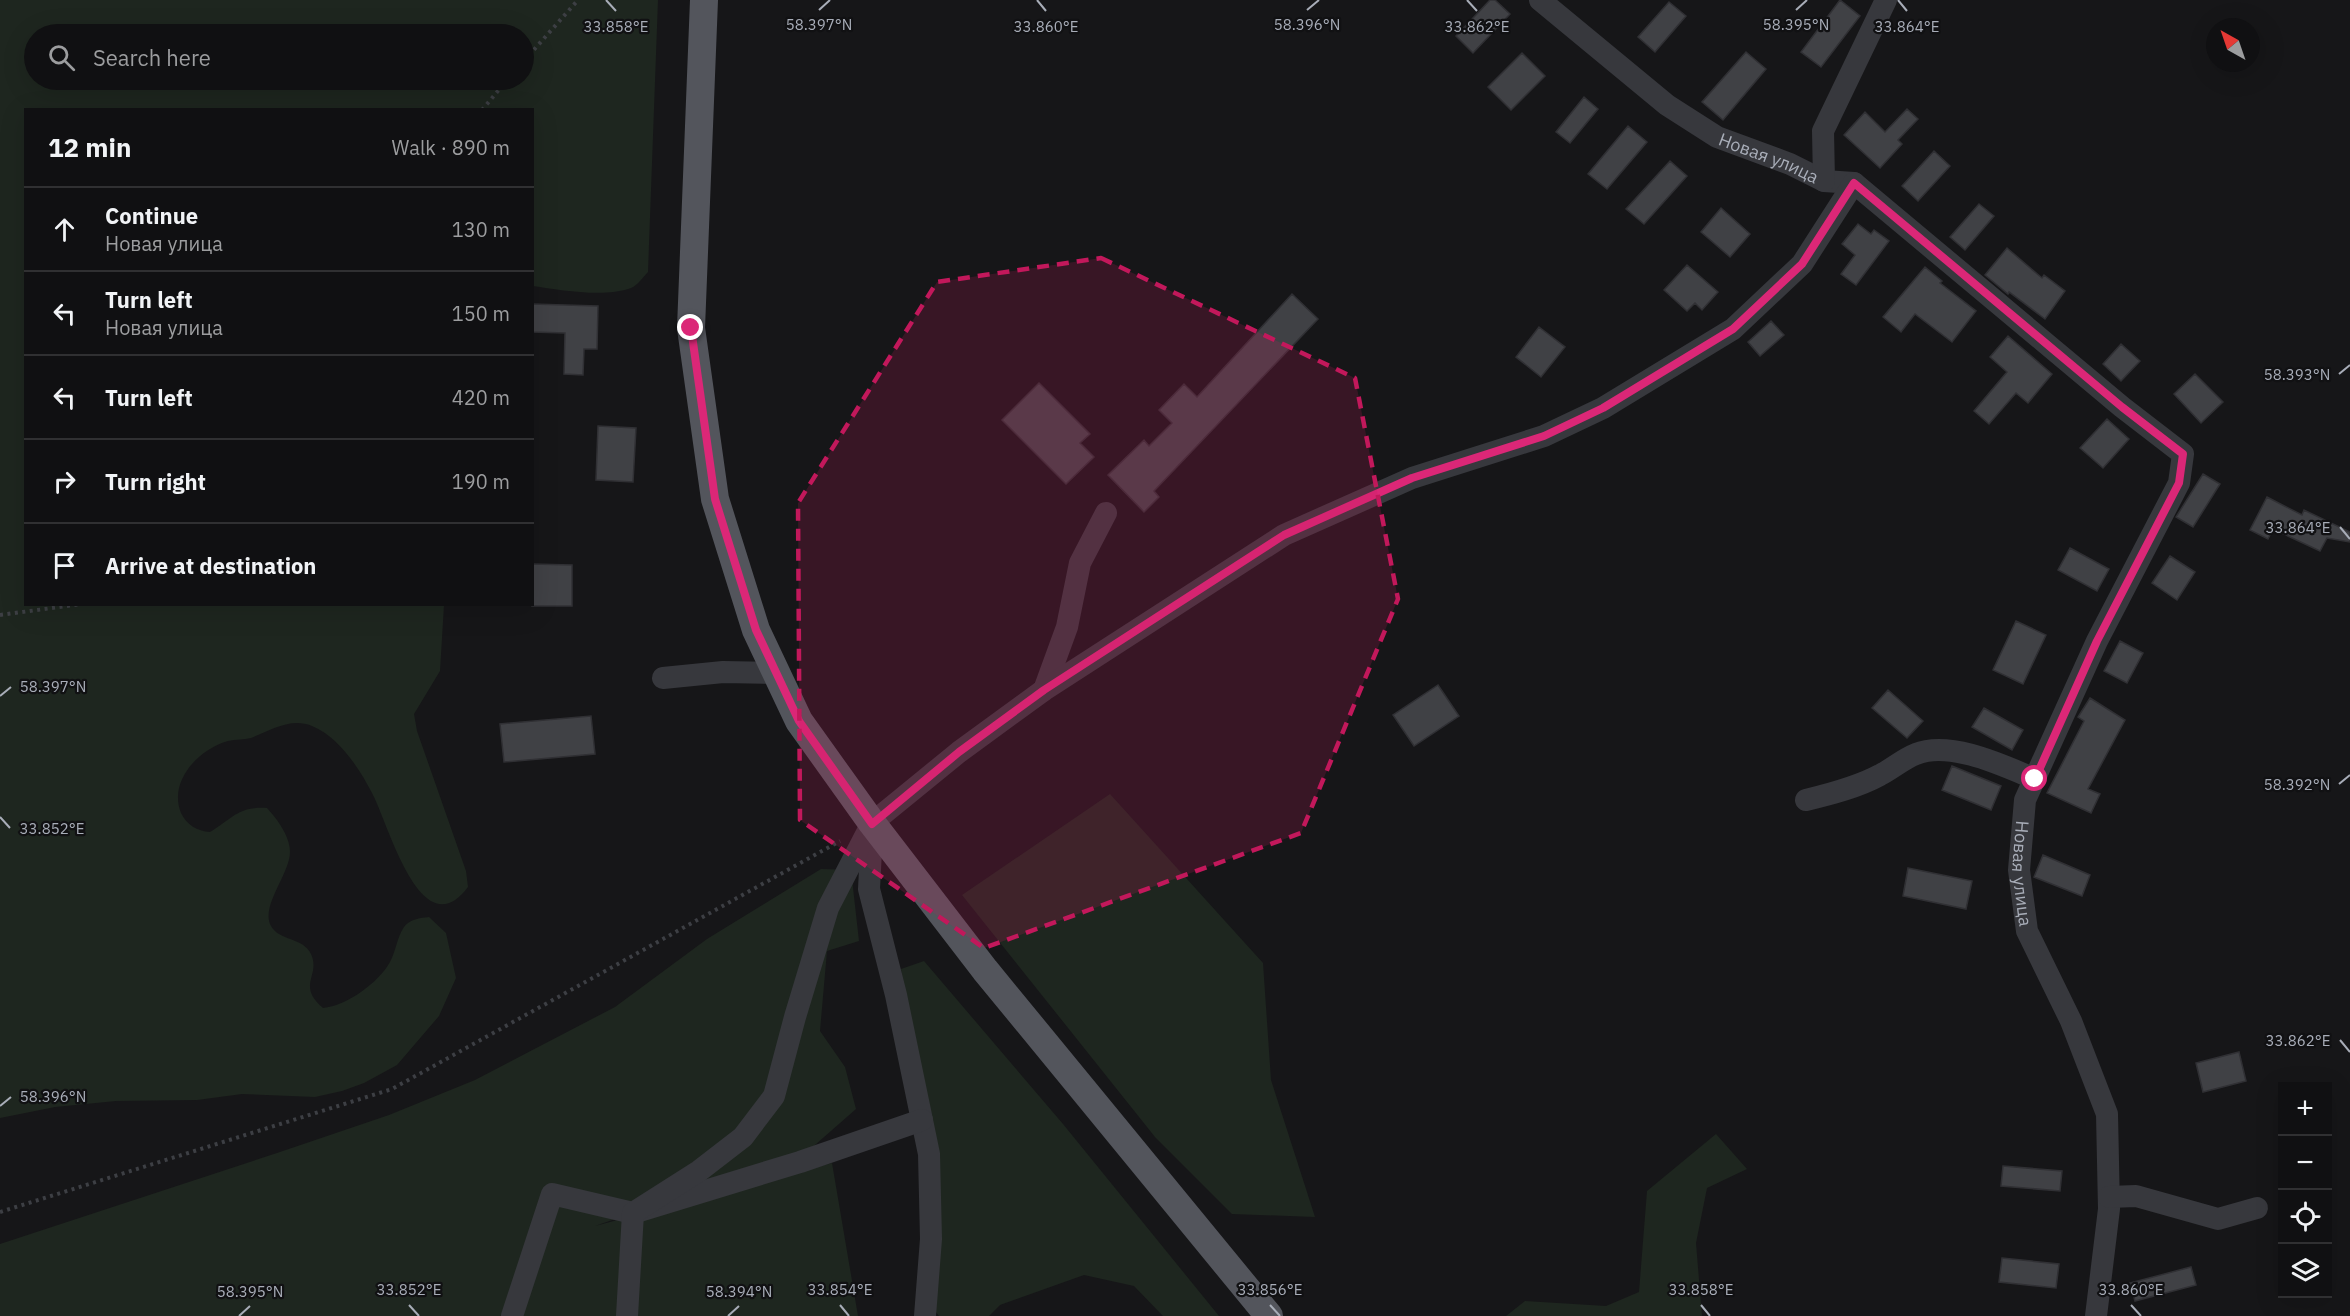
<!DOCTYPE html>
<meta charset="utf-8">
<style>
body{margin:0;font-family:"IBM Plex Sans",sans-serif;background:#19191b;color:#f1f3f6}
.controls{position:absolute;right:18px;bottom:18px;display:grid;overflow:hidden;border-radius:0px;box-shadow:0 6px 24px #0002}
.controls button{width:54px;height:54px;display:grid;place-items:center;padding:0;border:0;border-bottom:2px solid #303032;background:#101012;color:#f1f3f6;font:30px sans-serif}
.compass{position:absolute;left:2206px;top:18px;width:54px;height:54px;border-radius:50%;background:#101012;box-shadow:0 6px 24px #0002;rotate:320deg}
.stop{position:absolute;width:18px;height:18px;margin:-14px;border:4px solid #db2777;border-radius:50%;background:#fff}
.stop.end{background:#db2777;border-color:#fff;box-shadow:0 2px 6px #0008}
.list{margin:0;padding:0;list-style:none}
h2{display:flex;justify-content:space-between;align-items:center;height:78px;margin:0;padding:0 24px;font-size:26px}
h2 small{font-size:20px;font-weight:400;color:#9c9d9f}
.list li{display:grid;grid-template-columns:39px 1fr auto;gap:18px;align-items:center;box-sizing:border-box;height:84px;padding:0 24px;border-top:2px solid #303032}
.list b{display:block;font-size:22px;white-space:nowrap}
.list p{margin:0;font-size:20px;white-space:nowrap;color:#9c9d9f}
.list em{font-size:20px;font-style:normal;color:#9c9d9f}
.icon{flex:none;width:33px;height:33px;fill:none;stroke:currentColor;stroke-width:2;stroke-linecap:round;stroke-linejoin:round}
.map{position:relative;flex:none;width:2350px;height:1316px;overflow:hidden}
.search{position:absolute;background:#101012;box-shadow:0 6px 24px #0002;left:24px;top:24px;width:510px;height:66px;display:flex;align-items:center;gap:15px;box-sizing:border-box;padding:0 21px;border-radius:33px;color:#9c9d9f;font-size:22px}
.panel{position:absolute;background:#101012;box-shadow:0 6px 24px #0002;left:24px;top:108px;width:510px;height:498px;border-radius:0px}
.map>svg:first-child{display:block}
.green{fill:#1e261f;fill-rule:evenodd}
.building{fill:#404145;stroke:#303034;stroke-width:1.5}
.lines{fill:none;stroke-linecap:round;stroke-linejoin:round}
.path{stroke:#3d3f44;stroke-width:4;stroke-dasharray:3 4.5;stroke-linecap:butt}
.minor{stroke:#37383d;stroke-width:22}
.major{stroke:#53555c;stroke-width:28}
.route{stroke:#db2777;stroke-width:8}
.marked{fill:#c2185b;fill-opacity:0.2;stroke:#c2185b;stroke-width:4.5;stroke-dasharray:12 8;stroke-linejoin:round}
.ticks{fill:none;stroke:#a8adb8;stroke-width:2}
.labels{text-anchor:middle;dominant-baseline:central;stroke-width:4.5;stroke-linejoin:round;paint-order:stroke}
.street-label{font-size:18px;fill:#a8adb8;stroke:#111113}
.ticks-label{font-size:15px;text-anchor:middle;fill:#a8adb8;stroke:#111113;stroke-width:4.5;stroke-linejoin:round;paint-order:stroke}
</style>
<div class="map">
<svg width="2350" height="1316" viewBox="0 0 2350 1316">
<rect width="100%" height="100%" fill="#161618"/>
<path class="green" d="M0 0H658L648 272C643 277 638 285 631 288 604 298 560 290 533 286L532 110H26V604L444 605 440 671 414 714 417 731 466 871 468 887C421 950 388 822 372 793 359 768 339 737 312 726 290 717 270 731 251 738 244 740 236 739 228 741 199 749 168 781 181 813 187 825 197 831 210 832 232 819 238 806 267 808 277 819 290 836 290 852 290 874 260 906 271 926 279 941 303 937 311 954 321 976 296 985 323 1008 347 1006 379 982 390 962 396 951 397 937 404 927 410 919 420 918 429 917L446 933 456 978 439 1016 397 1065 364 1083 342 1091 315 1097 242 1094 197 1100 116 1101 55 1107 0 1118ZM524 34V80H34V34Z
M1110 794 1263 963 1271 1080 1315 1217 1232 1214 1155 1137 962 895Z
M821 869 851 870 859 941 827 951 820 1031 845 1067 856 1109 807 1152 595 1226 832 1163 858 1316H0V1244L277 1153 389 1115 475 1080 615 1007 707 939Z
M924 961 1063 1124 1219 1316H1163L1134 1286 1084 1275 1000 1305 989 1316H939L923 1294 925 1201 901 969Z
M1716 1134 1747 1169 1707 1188 1696 1243 1702 1316H1506L1525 1301 1606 1306 1639 1292 1647 1191Z"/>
<path class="building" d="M1490 0H1495L1510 14 1473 53 1456 36Z
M1840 0 1860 16 1821 67 1801 52Z
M1669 2 1686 16 1655 52 1638 37Z
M1746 52 1766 69 1723 120 1702 102Z
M1522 53 1545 76 1511 110 1488 87Z
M1584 97 1598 109 1570 143 1556 132Z
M1907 109 1918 119 1898 140 1902 144 1880 168 1844 135 1865 112 1885 132Z
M1628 126 1647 142 1607 189 1588 174Z
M1934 151 1950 166 1918 201 1902 186Z
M1670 161 1687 176 1644 224 1626 209Z
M1979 204 1994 216 1965 250 1950 237Z
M1721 208 1750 234 1730 257 1701 232Z
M1858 224 1871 234 1874 230 1889 241 1856 285 1841 274 1855 255 1842 244Z
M2007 248 2042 278 2044 275 2065 291 2045 319 2009 292 2008 294 1985 275Z
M1687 265 1718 292 1702 310 1695 303 1687 311 1664 290Z
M1925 267 1942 281 1940 283 1976 311 1952 342 1915 314 1901 332 1883 317Z
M1292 294 1318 319 1154 491 1159 497 1144 512 1108 475 1144 440 1149 446 1172 423 1159 410 1184 384 1197 397Z
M532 304 598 306 597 349H584L583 375 564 374 565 333 532 332Z
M1771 321 1784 335 1760 356 1748 342Z
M1539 327 1565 347 1541 377 1516 357Z
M2008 336 2052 374 2028 403 2016 393 1989 424 1974 411 2007 372 1990 357Z
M2121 344 2140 361 2121 381 2103 364Z
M2195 374 2223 402 2201 423 2174 394Z
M1039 383 1090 434 1080 443 1094 457 1066 484 1002 420Z
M2107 419 2129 439 2103 468 2080 448Z
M598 426 636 428 633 482 596 480Z
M2203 474 2220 484 2193 527 2176 517Z
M2267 497 2302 515 2304 510 2350 532V542L2327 538 2320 551 2273 529 2268 539 2250 530Z
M2070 548 2109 569 2097 591 2058 570Z
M2170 556 2195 572 2177 600 2152 583Z
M532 564 572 565V606H532Z
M2016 621 2046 635 2023 684 1993 670Z
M2120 641 2143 653 2127 683 2104 671Z
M1438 685 1459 716 1414 746 1393 715Z
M1888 690 1923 721 1907 738 1872 708Z
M2090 698 2125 720 2088 789 2100 794 2091 813 2047 793 2084 721 2078 717Z
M1984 708 2023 730 2012 750 1972 727Z
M591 716 595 754 504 762 500 724Z
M1952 766 2001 786 1991 810 1942 790Z
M2043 855 2090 875 2082 896 2034 877Z
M1908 868 1972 881 1966 909 1903 896Z
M2239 1052 2246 1081 2203 1092 2196 1063Z
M2003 1166 2062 1171 2060 1191 2001 1186Z
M2002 1258 2059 1264 2056 1288 1999 1282Z
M2191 1267 2196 1285 2135 1301 2130 1283Z"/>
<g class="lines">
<path class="path" d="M524 61 578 0
M482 110 507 80
M0 615 82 604
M0 1212 392 1089 840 841"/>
<g class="minor">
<path id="s1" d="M1540 0 1667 105 1717 137 1790 164 1824 181 1854 183 2122 407 2183 454 2179 483 2097 641 2025 800 2019 870 2027 931 2071 1021 2107 1114 2109 1209 2096 1316"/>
<path d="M1824 181 1823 131 1886 0"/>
<path d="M663 678 723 672 777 673"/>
<path d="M1044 690 1067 627 1080 563 1106 513"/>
<path d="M1806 800C1831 794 1858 787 1880 775 1892 769 1903 759 1916 754 1950 740 2004 766 2035 779"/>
<path d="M872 831 869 889 896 995 929 1154 931 1239 925 1316"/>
<path d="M2109 1197 2136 1196 2218 1219 2257 1208"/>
<path d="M512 1316 552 1194 633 1213 800 1162 922 1120"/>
<path d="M627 1316 633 1213 699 1171 743 1137 774 1096 795 1017 828 908 872 823 959 752 1044 690 1284 535 1412 478 1544 436 1603 408 1733 329 1802 264 1854 183"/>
</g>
<path class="major" d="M704 0 691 328 715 499 756 630 799 721 872 823 985 970 1269 1316"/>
</g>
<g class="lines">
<path class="route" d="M691 328 715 499 756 630 799 721 872 824 959 752 1044 690 1284 535 1412 478 1544 436 1603 408 1733 329 1802 264 1854 183 2122 407 2183 454 2179 483 2097 641 2035 779"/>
</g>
<path class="marked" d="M1101 258 1355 378 1398 599 1301 833 984 948 800 820 798 503 937 282Z"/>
<path class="ticks" d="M606 0 616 11M1037 0 1046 11M1467 0 1477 11M1898 0 1907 11M819 10 830 0M1307 10 1319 0M1796 10 1807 0M2339 374 2350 365M2340 527 2350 539M0 696 11 687M2339 784 2350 775M0 817 10 828M2340 1040 2350 1052M0 1106 11 1097M409 1305 419 1316M840 1305 849 1316M1270 1305 1280 1316M1701 1305 1710 1316M2131 1305 2141 1316M239 1316 250 1306M728 1316 739 1306"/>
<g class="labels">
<g class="street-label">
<text stroke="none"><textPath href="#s1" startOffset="280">Новая улица</textPath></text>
<text stroke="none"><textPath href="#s1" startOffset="1252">Новая улица</textPath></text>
</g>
</g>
<g class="ticks-label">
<text x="819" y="30">58.397°N</text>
<text x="1307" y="30">58.396°N</text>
<text x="1796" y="30">58.395°N</text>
<text x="616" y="32">33.858°E</text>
<text x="1046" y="32">33.860°E</text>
<text x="1477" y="32">33.862°E</text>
<text x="1907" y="32">33.864°E</text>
<text x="2297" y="380">58.393°N</text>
<text x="2298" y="533">33.864°E</text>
<text x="53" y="692">58.397°N</text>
<text x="2297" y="790">58.392°N</text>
<text x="52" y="834">33.852°E</text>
<text x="2298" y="1046">33.862°E</text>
<text x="53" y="1102">58.396°N</text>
<text x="409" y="1295">33.852°E</text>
<text x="840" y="1295">33.854°E</text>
<text x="1270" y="1295">33.856°E</text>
<text x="1701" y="1295">33.858°E</text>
<text x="2131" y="1295">33.860°E</text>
<text x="250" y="1297">58.395°N</text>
<text x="739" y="1297">58.394°N</text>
</g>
</svg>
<div class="controls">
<button>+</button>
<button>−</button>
<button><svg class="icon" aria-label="locate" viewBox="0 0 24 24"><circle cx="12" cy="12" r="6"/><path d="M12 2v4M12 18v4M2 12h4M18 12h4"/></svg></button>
<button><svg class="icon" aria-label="layers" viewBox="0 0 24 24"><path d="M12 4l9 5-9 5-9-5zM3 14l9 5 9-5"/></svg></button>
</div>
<svg class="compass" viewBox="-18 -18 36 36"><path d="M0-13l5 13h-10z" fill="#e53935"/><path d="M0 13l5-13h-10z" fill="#9c9d9f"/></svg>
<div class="stop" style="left:2035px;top:779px"></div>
<div class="stop end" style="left:691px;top:328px"></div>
<div class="search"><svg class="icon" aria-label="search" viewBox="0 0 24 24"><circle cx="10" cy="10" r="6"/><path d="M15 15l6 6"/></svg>Search here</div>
<section class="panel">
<h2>12 min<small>Walk · 890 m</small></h2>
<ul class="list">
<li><svg class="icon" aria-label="ahead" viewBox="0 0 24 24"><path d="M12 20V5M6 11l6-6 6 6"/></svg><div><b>Continue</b><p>Новая улица</p></div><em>130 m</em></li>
<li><svg class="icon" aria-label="left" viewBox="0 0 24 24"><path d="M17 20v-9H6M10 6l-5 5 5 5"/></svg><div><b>Turn left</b><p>Новая улица</p></div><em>150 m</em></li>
<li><svg class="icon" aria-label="left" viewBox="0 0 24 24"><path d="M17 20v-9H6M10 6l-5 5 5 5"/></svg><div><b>Turn left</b></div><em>420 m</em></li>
<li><svg class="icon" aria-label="right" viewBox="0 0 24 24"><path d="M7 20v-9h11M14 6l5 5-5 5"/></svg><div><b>Turn right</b></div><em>190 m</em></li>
<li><svg class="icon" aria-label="arrive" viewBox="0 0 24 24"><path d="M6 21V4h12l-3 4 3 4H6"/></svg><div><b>Arrive at destination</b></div></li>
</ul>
</section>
</div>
